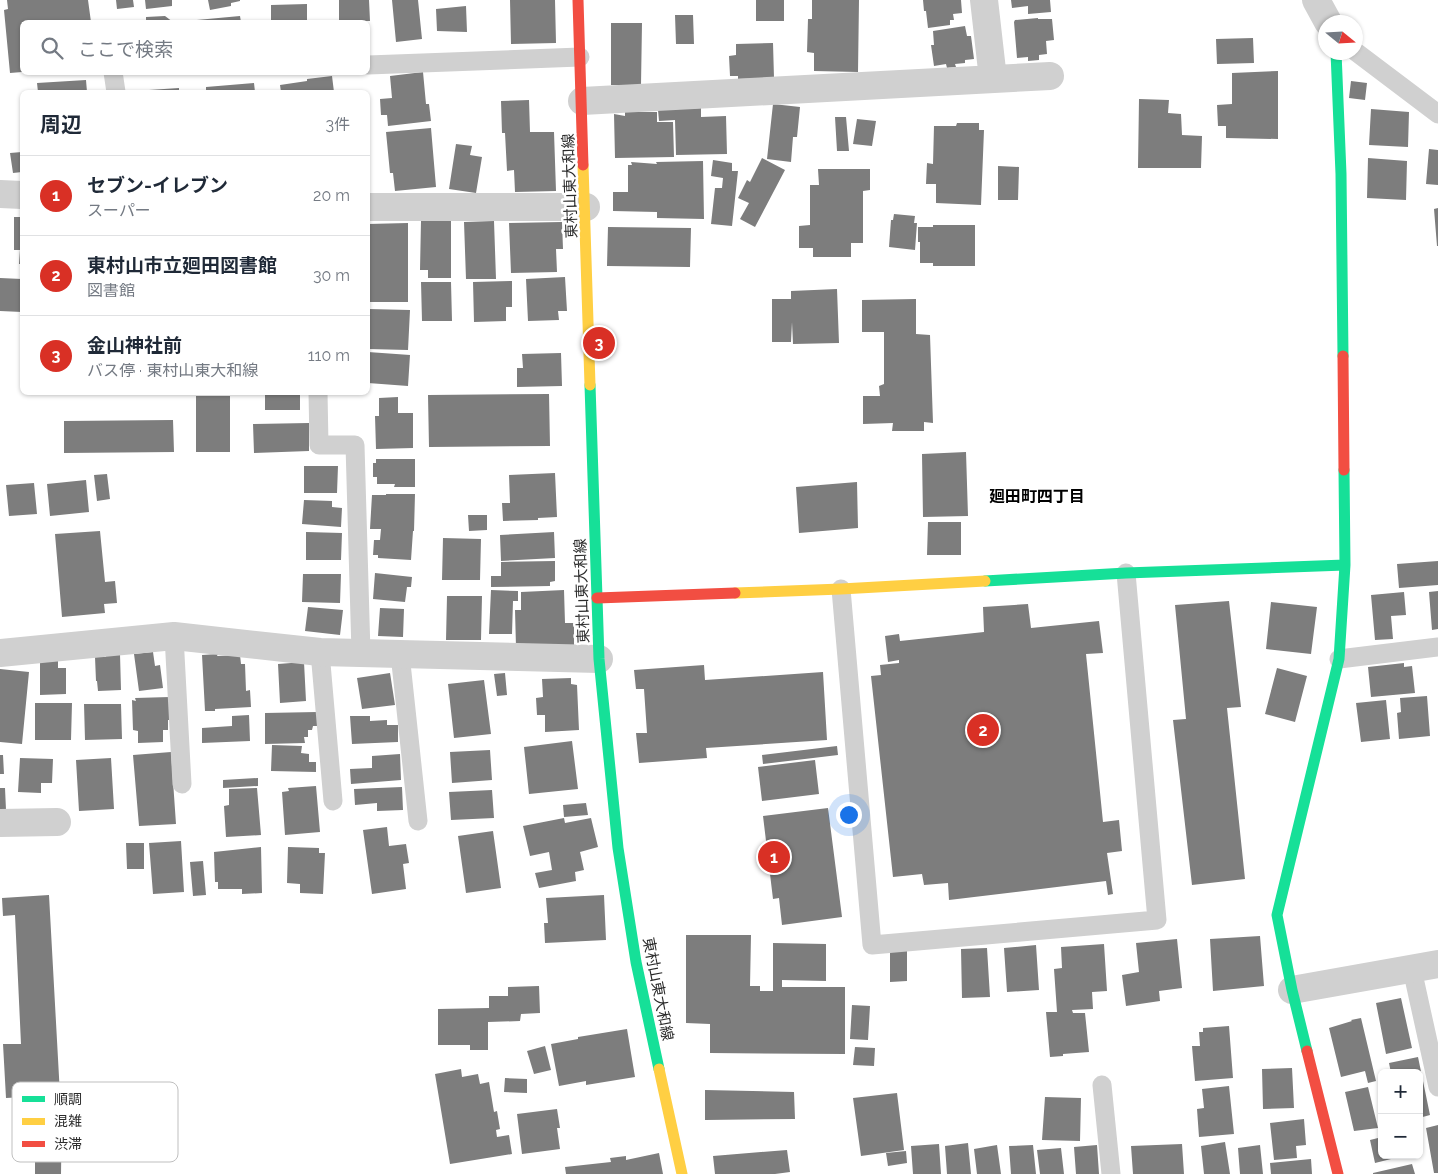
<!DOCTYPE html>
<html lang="ja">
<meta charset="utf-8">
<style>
body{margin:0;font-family:Raleway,"Noto Sans JP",sans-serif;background:#f6f6f7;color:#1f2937}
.controls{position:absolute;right:15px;bottom:15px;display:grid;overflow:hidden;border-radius:8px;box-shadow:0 1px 4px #0004}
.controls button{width:45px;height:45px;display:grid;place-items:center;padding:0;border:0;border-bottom:1px solid #e0e1e3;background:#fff;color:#1f2937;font:25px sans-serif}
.compass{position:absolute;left:1318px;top:15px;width:45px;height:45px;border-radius:50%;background:#fff;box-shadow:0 1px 4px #0004;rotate:108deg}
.you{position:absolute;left:848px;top:814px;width:18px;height:18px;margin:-12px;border:4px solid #fff;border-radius:50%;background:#1a73e8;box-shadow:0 0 0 8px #1a73e833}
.badge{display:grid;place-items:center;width:32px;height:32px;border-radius:50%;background:#d93025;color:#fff;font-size:16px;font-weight:700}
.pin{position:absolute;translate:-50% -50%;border:2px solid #fff;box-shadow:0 1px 5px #0006}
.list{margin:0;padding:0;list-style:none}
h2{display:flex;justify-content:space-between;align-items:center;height:65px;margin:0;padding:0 20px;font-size:21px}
h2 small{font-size:16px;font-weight:400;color:#747a83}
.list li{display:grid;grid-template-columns:32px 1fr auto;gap:15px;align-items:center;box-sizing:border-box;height:80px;padding:0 20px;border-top:1px solid #e0e1e3}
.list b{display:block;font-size:19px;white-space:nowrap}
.list p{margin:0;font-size:16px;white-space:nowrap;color:#747a83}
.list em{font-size:16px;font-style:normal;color:#747a83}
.icon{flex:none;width:28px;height:28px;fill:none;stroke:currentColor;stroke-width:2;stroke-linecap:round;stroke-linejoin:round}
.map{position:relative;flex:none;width:1438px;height:1174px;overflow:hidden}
.search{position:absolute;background:#fff;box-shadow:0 1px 4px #0004;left:20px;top:20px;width:350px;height:55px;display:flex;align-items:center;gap:12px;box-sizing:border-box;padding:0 18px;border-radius:8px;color:#747a83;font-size:19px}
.panel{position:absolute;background:#fff;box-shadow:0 1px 4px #0004;left:20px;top:90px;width:350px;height:305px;border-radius:8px}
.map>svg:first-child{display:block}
.building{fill:#7d7d7d}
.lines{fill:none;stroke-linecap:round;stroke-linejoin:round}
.lane{stroke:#d0d0d0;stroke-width:19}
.street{stroke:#d0d0d0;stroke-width:28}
.fast{stroke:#16e098;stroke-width:11}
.slow{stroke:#ffcf43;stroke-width:11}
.jam{stroke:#f24e42;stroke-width:11}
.labels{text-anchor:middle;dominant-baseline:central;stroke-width:5;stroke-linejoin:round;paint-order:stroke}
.street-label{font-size:15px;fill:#2b2b2b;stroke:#fff}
.neighbourhood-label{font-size:16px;font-weight:bold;fill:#000;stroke:#fff}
.key{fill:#fff;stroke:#bfbfbf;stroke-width:1}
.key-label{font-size:14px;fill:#2b2b2b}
</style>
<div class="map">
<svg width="1438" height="1174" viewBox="0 0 1438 1174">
<rect width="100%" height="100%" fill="#fff"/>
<path class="building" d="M7 0H88L91 22H22V72L10 73 4 10 8 9Z
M116 0H133L134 7 117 9Z
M145 0H172V6L146 9Z
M208 0H240V1L231 3V6L210 10Z
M339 0H369L370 21H364V22H339Z
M392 0H418L422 39 396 42Z
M510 0H555L556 43 511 44Z
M756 0H784V21H756Z
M812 0H859L858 72 814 71V53L807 52 808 19H812Z
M923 0H961L962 13 953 14 954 20H950V25L928 28 926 11H924Z
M1011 0H1050L1051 12 1028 14V6L1012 8Z
M307 4V22H271V5Z
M466 6 467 32 437 31 436 9Z
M675 15H693L694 44H676Z
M165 16 173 22H146V17Z
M240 16 241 22H186V21Z
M1038 18V19H1052L1054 40 1046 41 1047 54 1039 55V60L1028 61V57L1017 58 1014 22 1015 20Z
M611 23H642L641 85H611Z
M965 26 967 36H971L974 59 965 60V63L955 64 956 67 947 68 946 64 934 66 931 45H934L933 31Z
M1253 38 1254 63 1217 64 1216 39Z
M773 43 774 78 738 79V76H730L729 56 736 55V44Z
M1278 71V139L1226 138V126H1218L1217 105 1232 104V73Z
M423 72 426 104H429L431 121 388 126 387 115H381L380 99 392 98 390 76Z
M332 76 334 92H281L280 85 307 81V79Z
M86 80 87 92H38L37 83Z
M1351 81 1367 83 1365 100 1349 98Z
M254 83 255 92H206V87Z
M179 88V92H134V91Z
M1139 99 1169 100 1168 113 1181 114 1182 135 1202 136 1201 168H1138Z
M529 100 530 132H554L556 191 515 192 514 170 507 171 505 133H502L501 101Z
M773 104 800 107 797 137H793L791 162 767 159Z
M701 108V117L726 116 727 154 676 155 675 120 659 121 658 110Z
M1371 109 1409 112 1408 147 1369 145Z
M625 112H657V122H673L674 157 615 158 614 114 625 116Z
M835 117H846L849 151H837Z
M857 119 876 121 872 146 853 144Z
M957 123H979V130H984L981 205 936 203V184H926L927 163 933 164 934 126H956Z
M431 128 436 187 395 191 393 173H390L386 132Z
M456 144 472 146 470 155 482 157 476 193 449 189Z
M1429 149 1438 150V185L1426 184Z
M22 152V172L13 173 10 153Z
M762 158 785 170 755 227 740 219 749 203 738 198 747 180 750 182Z
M1368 158 1407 161 1406 200 1367 198Z
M713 160 732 163V171H738L732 226 711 224 715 188H722L723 178 711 176Z
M703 161 704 219 657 218V212L613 211V192H628V165H632L631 162 657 164 656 162Z
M998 166 1019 167 1018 200H998Z
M818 169H870V190L863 191V243H851V257H813V248H799V226L810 225V185H819Z
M1438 208V246H1437L1434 209Z
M894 214 915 216 914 223H917L915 250 889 247 891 220H893Z
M14 217H22V264H19L20 250H14Z
M421 221H451V278H428V270H420Z
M494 221 496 279H466L464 222Z
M562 222 563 249H556L557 272 511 273 509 223Z
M408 223V302H368V224Z
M933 225H975V266H933V263H920V242H918V227H933Z
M608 227 691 228 690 267 607 266Z
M565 277 567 311H558L559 320 528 321 526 279Z
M0 278 22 279V312L0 311Z
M512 281V307H506V321L474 322 473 282Z
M421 282H451L452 321H422Z
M837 289 839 343 793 344 792 322 791 342H772V299H791V291Z
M916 299V334L930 335 933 423 924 422V431H892L893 423 863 424V396H880L879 386 884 384V332H862V300Z
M368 309 410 310 408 350 368 349Z
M368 352 410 355 408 386 368 383Z
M561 353 562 386 517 387V368H523L522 354Z
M265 392H300V410H265Z
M549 394 550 446 429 447 428 395Z
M196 396H230V452H196Z
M398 397V413H413V448L376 449 375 416H379V398Z
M173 420 174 452 64 453V421Z
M309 423V451L254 453 253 424Z
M966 452 968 516 923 517 922 454Z
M376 459H415V487H394L395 484H377V477H373V463H376Z
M304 466H338L337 493H304Z
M555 473 557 517 538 518V520L503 521 502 503H510L509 475Z
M107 474 110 499 97 501 94 475Z
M86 480 89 512 50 516 47 484Z
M857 482 858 528 799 533 796 487Z
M34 483 37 514 9 516 6 485Z
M386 494H415L414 531H413L411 560 378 558V555H373L374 540H380L381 529H370L372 495H386Z
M304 500 332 501V507L342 508 341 527 302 524Z
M468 515H487V530L469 531Z
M928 522H961V555H927Z
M100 531 105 582 115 581 117 603 104 604 105 613 62 617 55 534Z
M306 532 342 533 341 560H306Z
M554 532 555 558 501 561 500 535Z
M443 538 481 539 480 580H442Z
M555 561V581L550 582V586L491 587V576H501V562Z
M1438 561V585L1399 588 1397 564Z
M375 573 412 577 411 587H407L405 602 373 599Z
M303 574H341L340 603 302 602Z
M491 590 518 591V601H513L512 634H489Z
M564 590 565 623H574V645L516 647 515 610H521V592Z
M1438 591V629L1432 630 1429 592Z
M1404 592 1406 615 1391 616 1393 639 1375 640 1371 595Z
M447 596H482L481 640H446Z
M1229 601 1241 707 1227 708 1245 879 1192 885 1173 720 1186 719 1175 605Z
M1271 602 1317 607 1311 654 1266 649Z
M1028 604 1031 628 1099 621 1103 653 1086 654 1103 822 1119 820 1122 851 1107 853 1113 894 1108 895 1106 881 949 900 948 883 924 885 922 874 893 877 871 676 881 675 880 665 899 663V660L888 662 885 636 899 634 900 641 984 632 983 607Z
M308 607 343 610 340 635 305 631Z
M380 608 404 609 403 637 378 636Z
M153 652 155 666 160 665 163 688 139 691 134 654Z
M105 654H120L121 690 98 691 97 681H96L95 657H106Z
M218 654 217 656 240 655 241 664H245L246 691 250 690 251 707 215 709V711H205L202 655Z
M40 658H58V668H66V694L40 695Z
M304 662 306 701 280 703 278 664Z
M1404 663V667L1412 666 1415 693 1371 697 1368 667Z
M704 665 705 680 823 672 827 740 706 748 707 758 639 763 636 733H647L644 689H636L634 670Z
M1277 668 1307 676 1295 722 1265 714Z
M0 669 29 672 22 744 0 742Z
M390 673 395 705 362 709 357 678Z
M505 673 507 695 497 696 494 674Z
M571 678V684L577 685 579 730 545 732V715H537L536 698 543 697 542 679Z
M484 680 491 734 454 738 448 684Z
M1427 696 1430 736 1399 739 1397 713 1401 712 1400 698Z
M170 697V720H168V730H163V742L138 743V731L133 730 132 700 136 701 135 698Z
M1386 700 1390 739 1361 742 1356 703Z
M35 703H72L71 740H35Z
M84 704H121L122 739 85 740Z
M317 712V726H313L312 730H308V737H304L305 743 265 744V713Z
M249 715 250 741 202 743V728L232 726V716Z
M350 716H370V721L387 720V725H398V742L352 744Z
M572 741 578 789 529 794 524 747Z
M272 745 302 746 301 753 309 754V762H316V772L271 771Z
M837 746 838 755 763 764 762 755Z
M490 750 492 780 452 783 450 752Z
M171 752 176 824 139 826 133 755Z
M400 754 401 780 351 784 350 769 372 768V756Z
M0 755H3L4 774H0Z
M20 758 53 759 52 783H41V793L18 792Z
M111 758 114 809 79 811 76 760Z
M815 760 819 794 762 801 758 767Z
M258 778V786L223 788V780Z
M316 786 320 832 285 835 282 792 289 791 288 788Z
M402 787 403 810 377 811V803L355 805 354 789Z
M0 788H5L6 810H0Z
M257 788 261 835 226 837 224 806 229 805V789Z
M492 790 494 818 451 820 449 792Z
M586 803 588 815 564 817 563 805Z
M828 808 842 917 782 925 779 898 773 899 763 816Z
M564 818 565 823 591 818 598 847 580 852 584 870 575 872 576 881 539 888 535 873 552 870 549 852 530 856 523 826Z
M387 827 389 846 406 844 409 863 403 864 406 889 372 894 363 830Z
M493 831 501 888 466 893 458 836Z
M181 841 184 892 153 894 149 843Z
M126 843H144V869H127Z
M261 847 262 893 242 894V889H218V882H215L214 852Z
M288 847 319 848V853H325L323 894 300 893V884L287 883Z
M203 861 206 895 193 896 190 862Z
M49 895 60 1095 6 1098 3 1044H21L15 915 3 916 2 898Z
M604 895 606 940 545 943 544 923H548L546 898Z
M686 935H751L750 986H760V991H773V943L826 944V981L782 980V987H845V1054L710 1053V1024L686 1023Z
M1260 936 1264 986 1213 991 1210 939Z
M1177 939 1182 988 1159 991 1160 1001 1126 1006 1122 975 1139 972 1136 943Z
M1104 944 1107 991 1092 992 1093 1009 1072 1010 1073 1013H1085L1089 1052 1063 1054V1056L1050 1057 1046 1012H1057L1054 969 1062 968 1061 947Z
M1036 945 1039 990 1007 992 1004 948Z
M987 948 990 997 962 998 961 949Z
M890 950H907V981L890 982Z
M539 986 540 1013 521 1014 520 1021 488 1022V1050H470V1045H438V1009L489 1008V996H508V987Z
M1401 998 1412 1048 1386 1054 1376 1003Z
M852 1005 870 1006 868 1040 850 1039Z
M1361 1018 1376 1081 1368 1083 1365 1071 1341 1077 1329 1028 1352 1021 1351 1020Z
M1229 1026 1233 1078 1195 1081 1192 1046H1200L1199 1032H1203V1028Z
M627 1029 635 1077 586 1085V1081L559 1086 551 1044 578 1039V1037Z
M545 1046 551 1070 534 1074 527 1051Z
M855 1047 875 1048 874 1066 853 1065Z
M1418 1057 1430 1115 1419 1118V1073H1391L1389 1063Z
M1292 1068 1294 1108 1263 1109 1262 1069Z
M461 1069 462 1077 478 1074 480 1084 489 1082 494 1112 497 1111 500 1129 496 1130 497 1137 509 1135 512 1154 450 1164 435 1074Z
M505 1078 527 1079V1093L504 1092Z
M1229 1086 1234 1134 1199 1137 1197 1109 1204 1108 1202 1089Z
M1368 1087 1378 1128 1354 1131 1345 1092Z
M705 1090 794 1092 795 1119 705 1120Z
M897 1093 904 1150 861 1156 853 1098Z
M1045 1097 1081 1098 1080 1141 1042 1140Z
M35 1106H62L61 1174H35Z
M557 1109 560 1128H557L560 1149 522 1154 517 1114Z
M1304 1119 1306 1145 1296 1146 1297 1158 1274 1160 1270 1123Z
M1438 1125V1173H1434L1426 1128Z
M1382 1137V1155L1403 1156 1375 1163 1370 1140Z
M1225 1142 1230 1174H1204L1201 1146Z
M968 1143 971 1174H947L945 1146Z
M939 1144 941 1174H913L911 1146Z
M1182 1144 1184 1174H1133L1131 1146Z
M997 1145 1001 1174H977L974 1149Z
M1033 1145 1036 1174H1011L1009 1146Z
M1097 1145 1099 1174H1076L1074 1147Z
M1260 1145 1263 1174H1240L1238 1148Z
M1061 1148 1064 1174H1040L1037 1150Z
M787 1150 790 1172 775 1174H715L713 1156Z
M906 1151 907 1163 888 1166 886 1153Z
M659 1153 663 1174H566L565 1167 611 1162 610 1158 626 1156V1160Z
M1311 1159 1312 1174H1271L1270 1163Z
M1412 1164 1415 1174H1373V1173Z"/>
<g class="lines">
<path class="lane" d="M1356 52 1438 114
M368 65 580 57
M113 72 116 92
M318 392 319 445H355L361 653
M841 589 872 945 1157 920 1126 573
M174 636 182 784
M320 652 333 801
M400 654 418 821
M1339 659 1438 647
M1412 969 1438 1087
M1102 1085 1111 1174"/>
<path class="street" d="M984 0 993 79
M1316 0 1328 22
M582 101 1050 76
M0 194 22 195
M368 207H586
M0 653 174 636 320 652 599 659
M0 823 57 822
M1292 990 1438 964"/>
<path class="fast" d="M1336 52 1341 174 1343 356
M590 385 599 659 618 848 636 962 659 1069
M985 581 1126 573 1345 565
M1307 1051 1292 990 1277 915 1339 659 1345 565 1344 470"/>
<path class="slow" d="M583 165 590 385
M735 593 841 589 985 581
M659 1069 682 1174"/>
<path class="jam" d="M578 0 583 165
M1343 356 1344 470
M597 598 735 593
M1307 1051 1338 1174"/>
</g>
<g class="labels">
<g class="street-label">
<text transform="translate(570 186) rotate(-92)">東村山東大和線</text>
<text transform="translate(582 591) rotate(-92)">東村山東大和線</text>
<text transform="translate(658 989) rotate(79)">東村山東大和線</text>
</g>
<g class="neighbourhood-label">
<text x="1037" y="496">廻田町四丁目</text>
</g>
</g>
<rect x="12" y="1082" width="166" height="80" rx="8" class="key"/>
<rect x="22" y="1096" width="23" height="6" fill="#16e098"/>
<rect x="22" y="1118" width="23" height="7" fill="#ffcf43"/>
<rect x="22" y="1141" width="23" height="6" fill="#f24e42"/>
<g class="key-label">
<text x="54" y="1104">順調</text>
<text x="54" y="1126">混雑</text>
<text x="54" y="1149">渋滞</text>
</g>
</svg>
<div class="controls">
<button>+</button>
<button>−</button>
</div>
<svg class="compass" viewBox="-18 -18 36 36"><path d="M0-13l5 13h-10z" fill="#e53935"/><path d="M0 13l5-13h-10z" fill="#747a83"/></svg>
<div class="you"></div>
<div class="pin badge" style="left:774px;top:857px">1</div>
<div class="pin badge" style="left:983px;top:730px">2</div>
<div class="pin badge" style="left:599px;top:343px">3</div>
<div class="search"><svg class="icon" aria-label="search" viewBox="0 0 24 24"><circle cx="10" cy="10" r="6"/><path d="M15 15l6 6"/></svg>ここで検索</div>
<section class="panel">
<h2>周辺<small>3件</small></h2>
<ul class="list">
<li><span class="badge">1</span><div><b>セブン-イレブン</b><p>スーパー</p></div><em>20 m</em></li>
<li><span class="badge">2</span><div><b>東村山市立廻田図書館</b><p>図書館</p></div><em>30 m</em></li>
<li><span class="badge">3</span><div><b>金山神社前</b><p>バス停 · 東村山東大和線</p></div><em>110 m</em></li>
</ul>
</section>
</div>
